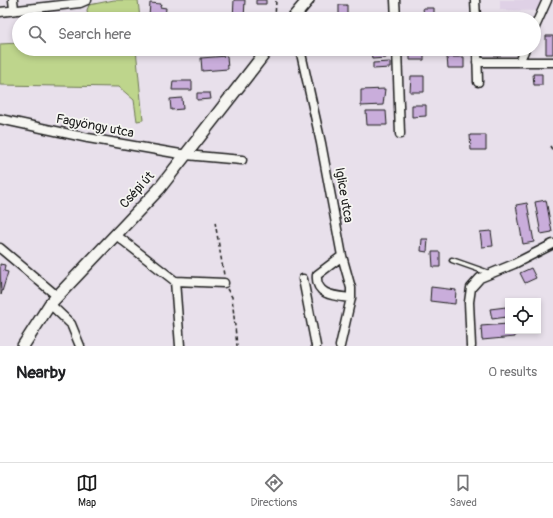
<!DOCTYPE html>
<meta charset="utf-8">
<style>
body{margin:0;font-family:Pangolin,sans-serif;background:#f6f6f6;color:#202124}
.controls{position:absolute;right:12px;bottom:12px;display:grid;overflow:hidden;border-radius:0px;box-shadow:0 2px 6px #0003}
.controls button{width:36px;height:36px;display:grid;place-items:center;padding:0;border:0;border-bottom:1px solid #e0e0e0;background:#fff;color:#202124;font:20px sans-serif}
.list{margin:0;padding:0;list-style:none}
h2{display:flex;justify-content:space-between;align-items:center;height:52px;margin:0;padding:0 16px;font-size:17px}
h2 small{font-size:13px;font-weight:400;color:#757577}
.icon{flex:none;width:22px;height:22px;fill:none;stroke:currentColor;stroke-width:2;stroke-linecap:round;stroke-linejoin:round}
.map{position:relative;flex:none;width:553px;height:346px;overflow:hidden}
.search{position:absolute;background:#fff;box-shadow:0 2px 6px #0003;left:12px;right:12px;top:12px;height:44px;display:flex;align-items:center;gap:10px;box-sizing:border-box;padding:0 14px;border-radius:22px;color:#757577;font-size:15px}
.sheet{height:116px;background:#fff}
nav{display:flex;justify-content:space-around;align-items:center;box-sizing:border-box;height:56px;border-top:1px solid #e0e0e0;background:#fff;font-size:11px;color:#757577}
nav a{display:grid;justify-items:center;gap:2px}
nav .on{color:#1c1c1c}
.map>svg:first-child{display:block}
.built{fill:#dfd1e6}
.green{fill:#bed58c;stroke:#6d7854}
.building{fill:#c9addb;stroke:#1c1c1c}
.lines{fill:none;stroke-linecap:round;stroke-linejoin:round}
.lane-casing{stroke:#1c1c1c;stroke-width:7}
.street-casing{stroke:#1c1c1c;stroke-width:11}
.secondary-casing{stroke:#1c1c1c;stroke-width:14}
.path{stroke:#1c1c1c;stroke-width:1.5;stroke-dasharray:4 3;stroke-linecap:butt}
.lane{stroke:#f6f6f2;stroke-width:4}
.street{stroke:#f6f6f2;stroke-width:8}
.secondary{stroke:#f6f6f2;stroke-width:11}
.labels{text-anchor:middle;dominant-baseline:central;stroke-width:3.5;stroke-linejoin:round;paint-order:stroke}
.street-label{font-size:13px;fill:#1c1c1c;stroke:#f6f6f2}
</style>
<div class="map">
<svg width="553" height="346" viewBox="0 0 553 346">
<rect width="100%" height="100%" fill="#e8e0eb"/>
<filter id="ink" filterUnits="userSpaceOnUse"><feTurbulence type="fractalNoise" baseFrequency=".025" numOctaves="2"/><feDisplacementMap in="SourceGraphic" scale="8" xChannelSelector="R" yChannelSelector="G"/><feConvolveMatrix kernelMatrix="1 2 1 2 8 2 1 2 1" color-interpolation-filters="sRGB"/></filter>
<g filter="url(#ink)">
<path class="built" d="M500 0H543L537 11 500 10Z"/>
<path class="green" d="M114 0H138L140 19H88L87 10 89 5Z
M19 43V49H136L143 120 137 121 134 100 119 87 0 85V44Z"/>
<path class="building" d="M234 0H245L244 19H233Z
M256 0H266V4H256Z
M150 3 161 4 160 7 166 8 165 19 149 17Z
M339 5H347V19H339Z
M423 8H434V17H424Z
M546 36H553V54H546Z
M163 49H177L178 52 163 53Z
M216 49H236V51L216 53Z
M371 49H385L386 58 372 59Z
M410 51H424V60H410Z
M227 56 228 69 202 71 201 58Z
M447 57H464V68H448Z
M390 62V68L373 69V63Z
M533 74H542V85H534Z
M411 76H424V92H410Z
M173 81H192V90H172Z
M385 89 383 105 361 106V90Z
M197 93H210L211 99 197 100Z
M182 98 183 109 171 110 170 99Z
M412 105H426V116L412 117Z
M366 111H386L387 125H367Z
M470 135H486V150H471Z
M546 200 552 232 541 234 535 202Z
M527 203 534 242 523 244 516 205Z
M491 231 493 246 482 247 480 232Z
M422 239H428L427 252 421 251Z
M432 252H440V267H433Z
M0 264 5 265 4 271 8 272 1 295Z
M531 268 536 278 525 283 520 273Z
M431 287 456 290 455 304 430 301Z
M506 307 507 317 492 319 490 309Z
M508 324V331H515V337L482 340 481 326Z"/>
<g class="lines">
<defs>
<path id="lane" d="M452 260 489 273"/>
<path id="street" d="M13 0 14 9
M395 0 396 19
M475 0 476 19
M0 12 80 3 87 0
M534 29 547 0
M300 49 321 143 342 256 351 288V298L340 346
M397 49 400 134
M477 49 478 82
M477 62H553
M519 62 525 49
M0 119 88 138 186 155 242 160
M116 235 175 281 180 346
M0 248 57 296
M342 256 317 275C315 296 336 296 351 298
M303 279 316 346
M175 281 224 283
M50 304 71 324 80 346
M471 346 469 302 471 288 480 278 514 264 553 244"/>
<path id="secondary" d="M292 19 308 0
M23 346 50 304 159 189 268 49"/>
</defs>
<use href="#lane" class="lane-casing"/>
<use href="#street" class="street-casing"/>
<use href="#secondary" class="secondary-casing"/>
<path class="path" d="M275 19 276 0
M550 146 553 151
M215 222 224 275
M227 289 232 297 237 346"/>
<use href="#lane" class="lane"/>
<use href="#street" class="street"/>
<use href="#secondary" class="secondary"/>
</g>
</g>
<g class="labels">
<g class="street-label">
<text transform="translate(95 126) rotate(11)">Fagyöngy utca</text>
<text transform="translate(137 190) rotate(-48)">Csépi út</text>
<text transform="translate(344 195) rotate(80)">Iglice utca</text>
</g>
</g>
</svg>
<div class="controls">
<button><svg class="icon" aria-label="locate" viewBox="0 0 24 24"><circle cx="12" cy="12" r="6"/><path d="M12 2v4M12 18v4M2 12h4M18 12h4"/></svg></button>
</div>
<div class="search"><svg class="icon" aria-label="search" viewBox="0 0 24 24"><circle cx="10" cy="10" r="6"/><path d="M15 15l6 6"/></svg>Search here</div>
</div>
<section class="sheet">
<h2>Nearby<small>0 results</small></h2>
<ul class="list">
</ul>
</section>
<nav>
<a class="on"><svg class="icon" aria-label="map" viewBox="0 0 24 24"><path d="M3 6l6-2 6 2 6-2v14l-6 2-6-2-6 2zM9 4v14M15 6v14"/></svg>Map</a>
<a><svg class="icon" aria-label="directions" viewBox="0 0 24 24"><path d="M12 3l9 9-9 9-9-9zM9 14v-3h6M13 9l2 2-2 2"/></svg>Directions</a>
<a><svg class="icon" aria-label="saved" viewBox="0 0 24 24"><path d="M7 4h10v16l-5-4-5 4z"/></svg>Saved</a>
</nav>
